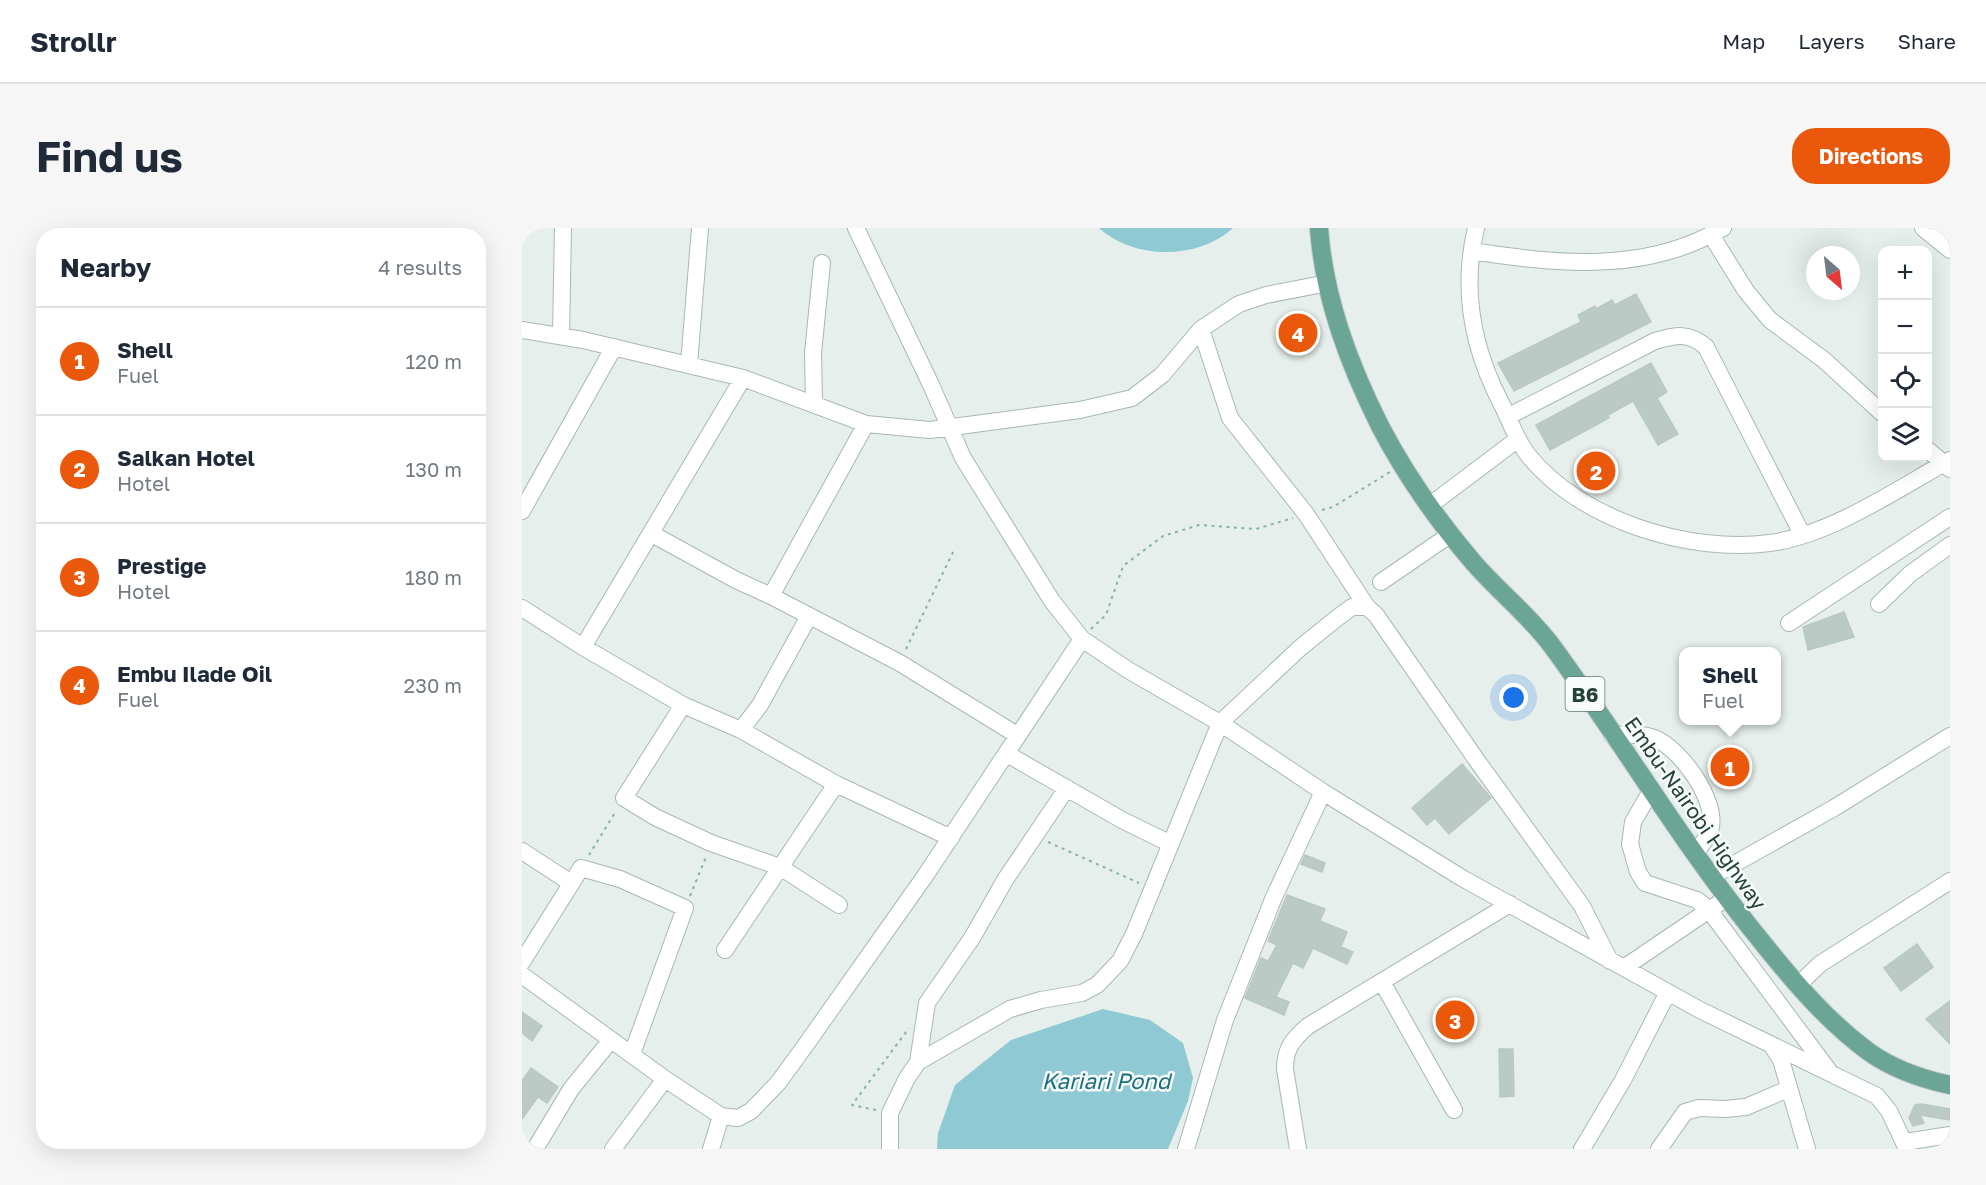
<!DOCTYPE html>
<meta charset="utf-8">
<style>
body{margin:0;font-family:"Golos Text",sans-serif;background:#f6f6f7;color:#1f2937}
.controls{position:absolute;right:18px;top:18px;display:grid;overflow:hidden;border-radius:12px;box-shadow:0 6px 24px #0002}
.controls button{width:54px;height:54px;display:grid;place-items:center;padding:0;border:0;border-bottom:2px solid #e0e1e3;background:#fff;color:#1f2937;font:30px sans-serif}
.compass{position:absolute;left:1284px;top:18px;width:54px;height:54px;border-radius:50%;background:#fff;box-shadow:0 6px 24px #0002;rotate:152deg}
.you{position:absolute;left:992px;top:470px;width:21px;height:21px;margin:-15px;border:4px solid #fff;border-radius:50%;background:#1a73e8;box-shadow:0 0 0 9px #1a73e833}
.badge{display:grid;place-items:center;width:39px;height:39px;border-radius:50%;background:#ea580c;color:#fff;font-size:20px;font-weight:700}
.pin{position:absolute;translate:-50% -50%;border:3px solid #fff;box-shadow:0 2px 6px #0006}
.popup{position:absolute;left:1157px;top:419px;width:102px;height:78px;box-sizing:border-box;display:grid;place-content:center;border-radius:12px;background:#fff;filter:drop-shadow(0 2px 4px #0005);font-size:20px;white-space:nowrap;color:#747a83}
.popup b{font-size:22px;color:#1f2937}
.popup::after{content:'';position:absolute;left:50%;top:100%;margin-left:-12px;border:12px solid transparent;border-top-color:#fff}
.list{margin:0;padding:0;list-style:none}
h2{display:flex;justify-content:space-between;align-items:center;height:78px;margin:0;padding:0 24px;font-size:26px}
h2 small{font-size:20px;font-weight:400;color:#747a83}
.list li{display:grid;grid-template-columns:39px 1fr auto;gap:18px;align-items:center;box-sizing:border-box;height:108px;padding:0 24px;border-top:2px solid #e0e1e3}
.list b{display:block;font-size:22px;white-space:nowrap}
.list p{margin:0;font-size:20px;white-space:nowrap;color:#747a83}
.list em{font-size:20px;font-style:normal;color:#747a83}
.icon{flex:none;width:33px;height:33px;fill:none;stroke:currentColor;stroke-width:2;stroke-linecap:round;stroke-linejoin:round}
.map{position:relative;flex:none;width:1428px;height:921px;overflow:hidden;border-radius:24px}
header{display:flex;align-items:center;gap:36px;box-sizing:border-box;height:84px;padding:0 30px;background:#fff;border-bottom:2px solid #e0e1e3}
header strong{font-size:28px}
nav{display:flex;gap:33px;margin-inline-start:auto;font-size:21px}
.intro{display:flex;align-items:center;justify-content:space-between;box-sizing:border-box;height:144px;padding:0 36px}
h1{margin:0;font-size:42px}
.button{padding:15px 27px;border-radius:24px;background:#ea580c;color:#fff;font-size:21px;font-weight:700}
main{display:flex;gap:36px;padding:0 36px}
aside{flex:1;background:#fff;border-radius:24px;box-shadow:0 6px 24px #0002}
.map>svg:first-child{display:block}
.water{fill:#8ec9d4}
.building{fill:#bbcac4;stroke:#b8c9c2;stroke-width:1.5}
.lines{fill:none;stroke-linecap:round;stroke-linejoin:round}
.minor-casing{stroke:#a8b8b2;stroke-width:18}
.major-casing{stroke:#c2cac8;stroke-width:20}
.path{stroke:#86b3a5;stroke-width:2;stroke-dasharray:3 4.5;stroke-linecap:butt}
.minor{stroke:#fff;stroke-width:16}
.major{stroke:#6aa596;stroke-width:18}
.labels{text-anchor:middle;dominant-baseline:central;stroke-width:5;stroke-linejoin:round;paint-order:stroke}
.shield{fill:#f7fbf9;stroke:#637a73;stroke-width:1.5}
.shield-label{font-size:20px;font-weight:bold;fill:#24423a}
.street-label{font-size:21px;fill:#24423a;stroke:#f7fbf9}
.water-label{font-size:22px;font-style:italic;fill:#1c6f80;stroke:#f7fbf9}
</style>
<header>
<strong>Strollr</strong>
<nav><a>Map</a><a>Layers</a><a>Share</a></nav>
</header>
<div class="intro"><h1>Find us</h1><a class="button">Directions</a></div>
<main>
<aside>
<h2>Nearby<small>4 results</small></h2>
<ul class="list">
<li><span class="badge">1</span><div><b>Shell</b><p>Fuel</p></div><em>120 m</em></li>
<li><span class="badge">2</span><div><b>Salkan Hotel</b><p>Hotel</p></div><em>130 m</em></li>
<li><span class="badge">3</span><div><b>Prestige</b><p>Hotel</p></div><em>180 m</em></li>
<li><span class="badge">4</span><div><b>Embu Ilade Oil</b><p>Fuel</p></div><em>230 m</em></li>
</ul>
</aside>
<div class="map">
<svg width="1428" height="921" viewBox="0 0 1428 921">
<rect width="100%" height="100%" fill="#e6efeb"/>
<path class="water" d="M577 0H711C676 32 612 32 577 0Z
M581 781 628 792 661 815 671 850 666 873 646 921H415L416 905 433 857 489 812Z"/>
<path class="building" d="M1114 66 1129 94 992 163 976 135 1059 94 1056 87 1073 78 1074 81 1090 72 1093 77Z
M1129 135 1145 164 1135 170 1156 206 1136 217 1111 173 1086 187 1087 190 1028 222 1014 197Z
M1322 384 1332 409 1286 422 1281 399Z
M940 536 969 570 927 606 913 590 905 597 890 580Z
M783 627 803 635 800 644 779 636Z
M765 667 803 681 798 693 825 704 819 719 831 724 825 736 791 720 781 740 771 735 754 769 767 774 762 787 723 770 739 730 746 733 755 717 746 713Z
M1395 716 1411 739 1379 763 1362 740Z
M1428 773V816L1404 791Z
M0 784 20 798 10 813 0 805Z
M977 821H991L992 868 978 869Z
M9 840 36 859 25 875 16 869 0 891V853Z
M1399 876 1428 881V892L1398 887 1402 895 1391 898 1387 890 1393 877Z"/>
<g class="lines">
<defs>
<path id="minor" d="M334 0 410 159 441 230 530 373 560 411 606 442 698 495 801 564 940 650 1178 782 1355 868 1367 883 1385 921
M954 0C939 62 950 119 979 175 988 192 994 212 1006 227 1058 292 1167 326 1248 315 1309 307 1375 261 1428 232
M1401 0 1428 22
M1189 7 1224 63 1248 92 1302 132 1360 185
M950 23C1034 36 1124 46 1201 0
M679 101 708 190 784 286 845 379
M0 102 61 112 221 150 344 196 408 202 558 182 610 170 640 147 679 101 717 76 744 67 806 55
M39 107 41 0
M167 136 178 0
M292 176 291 125 300 35
M987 188 1133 113C1154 107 1167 104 1184 119L1280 306
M344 196 249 368 378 435 495 507
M1406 222 1428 241
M907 278 996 211
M0 283 92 119
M130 306 214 352 249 368
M859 354 929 306
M1357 376 1388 346 1428 317
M0 380 61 419 161 477 219 502 314 556 429 610
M1267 395 1428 289
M61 419 221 150
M161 477 102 570 133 589 189 615 258 639 317 677
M219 502 238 477 287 388
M1090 507C1104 507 1119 505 1132 510 1158 520 1194 570 1189 599 1187 608 1178 618 1173 627
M485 526 600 592 649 616
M1129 563 1111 594 1108 616 1116 644 1123 655 1175 672 1187 682 1307 843
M0 623 49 655
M1189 649 1312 580 1428 508
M203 722 314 556
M0 734 59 640 98 651 163 680 110 826
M1103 739 1196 676
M0 747 143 851 199 888 216 890 229 883 256 855 283 818 403 648 560 411
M860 754 932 882
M1275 758 1298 736 1428 653
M1250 818 1259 832 1285 921
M396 834 405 775 450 710 483 652 545 560
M1383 914 1428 907
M13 921 49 861 89 812
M91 921 143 851
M189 921 199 888
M368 921V885L385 850 396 834 488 781 519 772 560 765 575 757 598 733 612 706 698 495 778 420 815 390 830 379H845L854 387 956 534 1060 678 1088 733
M664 921 703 792 752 669 801 564
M776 921 763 841C763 820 771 811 786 798L988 676
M1060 921 1101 852 1146 764
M1137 921 1163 884 1177 880 1203 881 1224 879 1266 861"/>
<path id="major" d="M797 0C802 70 827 136 858 198 883 246 916 293 951 334 976 363 1008 388 1030 418 1102 516 1163 621 1240 714 1272 754 1305 793 1347 824 1371 841 1400 851 1428 857"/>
</defs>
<use href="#minor" class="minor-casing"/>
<use href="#major" class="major-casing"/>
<path class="path" d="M800 282 811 279 868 244
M569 401 584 387 601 338 641 308 677 297 734 301 771 290
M384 421 433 320
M526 614 617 655
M67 627 94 583
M168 668 184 629
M354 882 330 877 387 800"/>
<use href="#minor" class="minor"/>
<use href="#major" class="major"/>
</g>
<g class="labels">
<rect class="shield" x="1043.5" y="449" width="39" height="34" rx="4.5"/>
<g class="shield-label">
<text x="1063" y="466">B6</text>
</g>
<g class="street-label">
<text transform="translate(1174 585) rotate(55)">Embu-Nairobi Highway</text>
</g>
<g class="water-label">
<text x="584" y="852">Kariari Pond</text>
</g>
</g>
</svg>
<div class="controls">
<button>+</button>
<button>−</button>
<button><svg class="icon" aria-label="locate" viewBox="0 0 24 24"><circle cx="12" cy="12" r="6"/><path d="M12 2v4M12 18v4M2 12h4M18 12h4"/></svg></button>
<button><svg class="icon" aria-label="layers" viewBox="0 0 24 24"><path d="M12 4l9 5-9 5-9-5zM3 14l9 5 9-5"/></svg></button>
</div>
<svg class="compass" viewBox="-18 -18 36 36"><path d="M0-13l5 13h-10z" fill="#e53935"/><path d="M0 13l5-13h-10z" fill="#747a83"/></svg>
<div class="you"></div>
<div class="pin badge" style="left:1208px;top:539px">1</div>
<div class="popup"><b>Shell</b>Fuel</div>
<div class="pin badge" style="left:1074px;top:243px">2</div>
<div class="pin badge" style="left:933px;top:792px">3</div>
<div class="pin badge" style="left:776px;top:105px">4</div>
</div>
</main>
